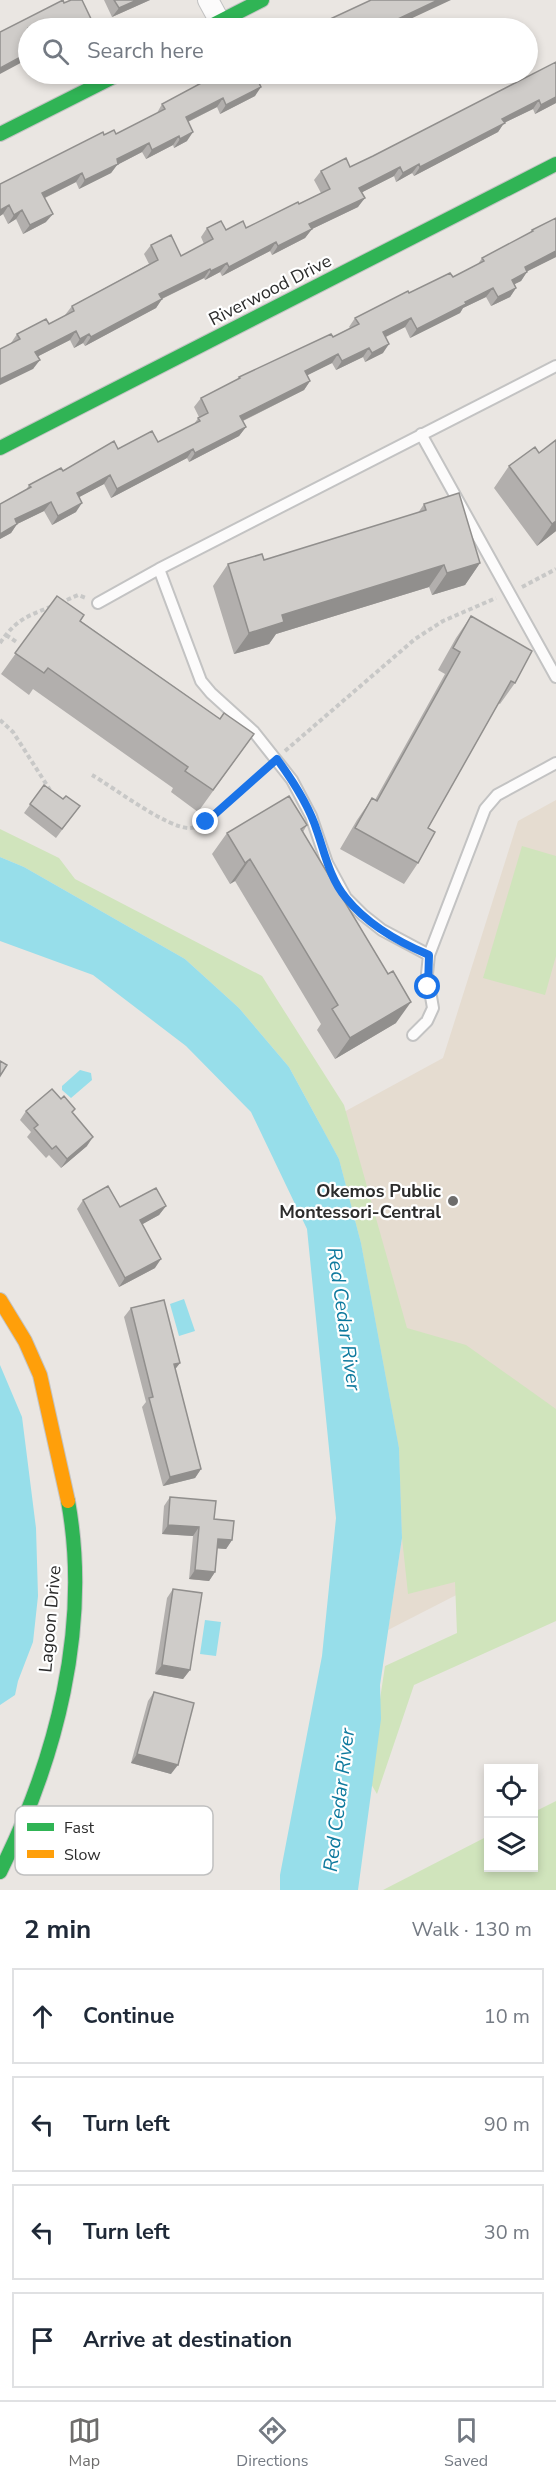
<!DOCTYPE html>
<meta charset="utf-8">
<style>
body{margin:0;font-family:"Nunito Sans",sans-serif;background:#f6f6f7;color:#1f2937}
.controls{position:absolute;right:18px;bottom:18px;display:grid;overflow:hidden;border-radius:0px;box-shadow:0 3px 9px #0003}
.controls button{width:54px;height:54px;display:grid;place-items:center;padding:0;border:0;border-bottom:2px solid #e0e1e3;background:#fff;color:#1f2937;font:30px sans-serif}
.stop{position:absolute;width:18px;height:18px;margin:-14px;border:4px solid #1a73e8;border-radius:50%;background:#fff}
.stop.end{background:#1a73e8;border-color:#fff;box-shadow:0 2px 6px #0008}
.list{margin:0;padding:0;list-style:none}
h2{display:flex;justify-content:space-between;align-items:center;height:78px;margin:0;padding:0 24px;font-size:26px}
h2 small{font-size:20px;font-weight:400;color:#747a83}
.list li{display:grid;grid-template-columns:39px 1fr auto;gap:18px;align-items:center;box-sizing:border-box;height:96px;margin:0 12px 12px;padding:0 12px;border:2px solid #e0e1e3;border-radius:0px}
.list b{display:block;font-size:22px;white-space:nowrap}
.list em{font-size:20px;font-style:normal;color:#747a83}
.icon{flex:none;width:33px;height:33px;fill:none;stroke:currentColor;stroke-width:2;stroke-linecap:round;stroke-linejoin:round}
.map{position:relative;flex:none;width:556px;height:1890px;overflow:hidden}
.search{position:absolute;background:#fff;box-shadow:0 3px 9px #0003;left:18px;right:18px;top:18px;height:66px;display:flex;align-items:center;gap:15px;box-sizing:border-box;padding:0 21px;border-radius:33px;color:#747a83;font-size:22px}
.sheet{height:510px;background:#fff}
nav{display:flex;justify-content:space-around;align-items:center;box-sizing:border-box;height:84px;border-top:2px solid #e0e1e3;background:#fff;font-size:16px;color:#747a83}
nav a{display:grid;justify-items:center;gap:3px}
nav .on{color:#6e6d6c}
.map>svg:first-child{display:block}
.education{fill:#e5dcd0}
.green{fill:#d0e4bc}
.water{fill:#97deea}
.lines{fill:none;stroke-linecap:round;stroke-linejoin:round}
.lane-casing{stroke:#c3c3c3;stroke-width:14}
.street-casing{stroke:#c3c3c3;stroke-width:22}
.fast-casing{stroke:#c3c3c3;stroke-width:16}
.slow-casing{stroke:#c3c3c3;stroke-width:16}
.path{stroke:#c8c8c7;stroke-width:4;stroke-dasharray:4.5 3;stroke-linecap:butt}
.lane{stroke:#fcfbfb;stroke-width:10}
.street{stroke:#fcfbfb;stroke-width:20}
.fast{stroke:#30b455;stroke-width:14}
.slow{stroke:#ff9f0a;stroke-width:14}
.wall{fill:#b2afad}
.shaded-wall{fill:#918f8d}
.building{fill:#cfccc9;stroke:#918f8d;stroke-width:1.5}
.route{stroke:#1a73e8;stroke-width:8}
.poi-dot{fill:#6e6d6c;stroke:#fff;stroke-width:2}
.labels{text-anchor:middle;dominant-baseline:central;stroke-width:4.5;stroke-linejoin:round;paint-order:stroke}
.street-label{font-size:18px;fill:#2c2c2c;stroke:#fff}
.poi-label{font-size:18px;font-weight:bold;fill:#2c2c2c;stroke:#fff;text-anchor:end}
.water-label{font-size:20px;font-style:italic;fill:#0e7a9e;stroke:#fff}
.key{fill:#fff;stroke:#c0c0c0;stroke-width:1.5}
.key-label{font-size:16px;fill:#2c2c2c}
</style>
<div class="map">
<svg width="556" height="1890" viewBox="0 0 556 1890">
<rect width="100%" height="100%" fill="#eae6e2"/>
<path class="education" d="M556 800V1544L388 1630 402 1538 377 1340 361 1243 339 1159 320 1125 443 1058 518 821Z"/>
<path class="green" d="M0 829 59 858 75 879 262 976 344 1105 407 1328 466 1345 556 1409V1621L414 1685 377 1794 368 1779 385 1666 457 1633 455 1582 408 1594 402 1538 399 1448 361 1243 339 1159 289 1067 239 1008 185 959 24 867 0 857Z
M522 846 556 856V956L545 995 483 978Z
M556 1801V1890H383L488 1836V1868H534V1812Z"/>
<path class="water" d="M0 857 24 867 185 959 239 1008 289 1067 339 1159 361 1243 399 1448 402 1538 380 1685 381 1719 358 1890H280V1875L322 1656 336 1518 307 1229 251 1112 186 1046 93 975 0 941Z
M80 1070 91 1073 92 1080 71 1098 62 1090V1086Z
M184 1299 195 1331 179 1336 170 1304Z
M0 1365 22 1417 36 1528 38 1596 33 1642 18 1681 15 1695 0 1705Z
M205 1620 221 1622 216 1656 200 1654Z"/>
<g class="lines">
<defs>
<path id="lane" d="M421 434 556 677
M159 569 201 681 211 693 254 732 292 780 311 816 327 863 346 898 363 915 382 930 429 955
M98 603 159 569 556 366
M413 1035 427 1021 433 1008 427 974 429 955 485 809 497 795 556 763"/>
<path id="street" d="M208 0 220 22"/>
<path id="fast" d="M207 28 262 0
M0 134 119 74
M0 448 556 164
M0 1872C56 1760 91 1627 68 1501"/>
<path id="slow" d="M0 1300 25 1341 40 1375 68 1501"/>
</defs>
<use href="#lane" class="lane-casing"/>
<use href="#street" class="street-casing"/>
<use href="#fast" class="fast-casing"/>
<use href="#slow" class="slow-casing"/>
<path class="path" d="M522 587 556 569
M60 603 78 595 86 598
M6 635 18 643
M0 643C16 620 25 617 50 607
M0 720 13 732 50 790
M285 751 415 639 443 621 496 598
M92 775C113 787 168 829 190 828 208 828 252 782 267 769"/>
<use href="#lane" class="lane"/>
<use href="#street" class="street"/>
<use href="#fast" class="fast"/>
<use href="#slow" class="slow"/>
</g>
<path class="wall" d="M104 0H150L112 17Z
M556 62V103L535 114 533 109 504 123 498 132 414 176 412 173 396 182 394 176 362 192 358 207 312 229 305 238 272 255 270 251 222 276 220 272 205 280 204 278 162 299 156 308 85 346 83 343 74 348 70 340 38 356 33 369 11 343 17 334 49 324 66 315H65L72 306 149 264 144 254 151 245 181 256 204 244 201 237 207 228 226 230 246 228 299 204 321 193 314 180 321 171 350 167 373 156Z
M218 74H280L259 84 255 96 220 114 217 107 188 122 187 141 174 148 173 145 146 159 142 152 117 165 111 173 79 189 76 182 45 198 46 222 23 234 16 219 8 224 3 214 0 216V184L104 135 116 134 157 113 162 104Z
M283 74H300L287 80Z
M556 218V257L527 271 521 281 514 284 516 288 510 297 491 306 486 297 463 308 460 313 410 338 405 327 386 337 383 353 365 362 363 357 336 370 332 363 307 375 310 381 304 390 243 421 246 427 239 436 189 462 187 458 111 498 104 484 79 497 76 512 52 525 44 511 17 524 11 533 0 539V504L26 490 29 485 118 449 158 442 194 424 199 417 194 407 201 398 237 380 239 377 333 337 350 328 349 327 355 318 409 293 453 277 478 264 482 258 530 233 532 230Z
M556 440V531L537 546 494 488 509 466 539 453Z
M424 504 480 563 465 585 432 595 429 587 276 634 269 644 234 654 213 586 228 564 264 560 418 513Z
M57 596 81 621 220 719 254 734 198 812 171 792 173 788 33 689 29 695 1 674Z
M471 616 515 683 500 704 498 703 428 828 418 863 404 884 340 849 357 820 372 798 375 800 445 674 438 670 456 638Z
M44 785 63 799 80 806 56 838 24 813Z
M307 825 303 832 396 1023 335 1059 317 1030 321 1024 235 881 230 884 212 854 227 833Z
M26 1111 72 1113 87 1146 61 1168 49 1155 46 1158 27 1137 31 1132 20 1120Z
M83 1200 120 1207 166 1206 159 1215 142 1224 155 1268 119 1287 77 1209Z
M131 1308 180 1363 175 1369 201 1469 195 1478 163 1486 142 1407 146 1402 124 1317Z
M170 1497 214 1519 232 1540 226 1549 217 1548 215 1572 209 1581 189 1579 193 1536 162 1534 164 1506Z
M173 1589 190 1670 183 1679 155 1674 167 1598Z
M154 1692 171 1774 131 1763 148 1701Z"/>
<path class="shaded-wall" d="M137 0H150L112 17 119 8Z
M438 0H451L391 28H379Z
M92 21 86 28H77Z
M28 53V59L0 74V68Z
M268 74H280L251 88 257 79Z
M291 74H300L287 80Z
M261 87 255 96 220 114 226 105Z
M556 97V103L535 114 541 105Z
M223 98 217 107 179 126 186 117Z
M539 100 533 109 504 123 498 132 414 176 420 167 502 119Z
M193 132 187 141 174 148 180 139Z
M179 136 173 145 146 159 152 150Z
M149 143 142 152 117 165 111 173 79 189 85 180 117 159Z
M419 164 412 173 396 182 403 173Z
M400 167 394 176 353 197 359 188Z
M82 173 76 182 36 202 42 193Z
M365 198 358 207 312 229 305 238 272 255 278 246 309 224Z
M9 205 3 214 0 216V210Z
M22 210 16 219 8 224 14 215Z
M53 214 46 222 23 234 30 225Z
M276 242 270 251 222 276 229 267Z
M556 251V257L518 276 525 267Z
M227 263 220 272 205 280 211 271Z
M210 269 204 278 153 303 159 294Z
M527 272 521 281 505 289 512 280Z
M493 288 486 297 463 308 460 313 410 338 417 329 465 302Z
M516 288 510 297 491 306 498 297Z
M162 299 156 308 85 346 91 337Z
M411 318 405 327 377 341 383 332Z
M76 331 70 340 29 361 35 352Z
M89 334 83 343 74 348 80 339Z
M389 344 383 353 365 362 372 353Z
M369 348 363 357 336 370 342 361Z
M338 354 332 363 298 380 305 371Z
M40 360 33 369 0 385V379Z
M310 381 304 390 234 425 240 416Z
M246 427 239 436 189 462 195 453Z
M193 449 187 458 111 498 117 489Z
M110 475 104 484 70 502 77 493Z
M51 502 44 511 9 528 15 519Z
M82 503 76 512 52 525 58 516Z
M556 521V531L537 546 552 524Z
M17 524 11 533 0 539V534Z
M480 563 465 585 432 595 447 573Z
M444 565 429 587 276 634 269 644 234 654 249 633 282 615Z
M250 859 235 881 230 884 245 863Z
M411 1002 396 1023 335 1059 350 1038Z
M93 1137 87 1146 61 1168 67 1159Z
M166 1206 159 1215 134 1229 140 1220Z
M161 1259 155 1268 119 1287 125 1278Z
M180 1363 173 1372 174 1364Z
M201 1469 195 1478 163 1486 170 1477Z
M168 1525 199 1527 193 1536 162 1534Z
M218 1539 232 1540 226 1549 212 1548Z
M195 1570 215 1572 209 1581 189 1579Z
M162 1665 190 1670 183 1679 155 1674Z
M137 1754 178 1765 171 1774 131 1763Z"/>
<path class="building" d="M63 0 64 3 71 0H82L92 21 77 28H28V53L0 68V32Z
M114 0H137L119 8Z
M371 0H438L379 28H318L330 22 328 20Z
M556 62V97L541 105 539 100 502 119 505 123 420 167 419 164 403 173 400 167 359 188 365 198 309 224 312 229 278 246 276 242 229 267 227 263 211 271 210 269 159 294 162 299 91 337 89 334 80 339 76 331 35 352 40 360 0 379V349L20 339 17 334 46 319 49 324 74 311 72 306 158 260 151 245 171 235 181 256 213 239 207 228 221 221 226 230 243 221 246 228 298 202 299 204 330 189 321 171 346 158 350 167 373 156Z
M218 74H268L257 79 261 87 226 105 223 98 186 117 193 132 180 139 179 136 152 150 149 143 117 159 118 164 85 180 82 173 42 193 53 214 30 225 22 210 14 215 9 205 0 210V184L103 132 104 135 114 130 116 134 165 109 162 104Z
M556 218V251L525 267 527 272 512 280 516 288 498 297 493 288 465 302 466 304 417 329 411 318 383 332 389 344 372 353 369 348 342 361 338 354 305 371 310 381 240 416 246 427 195 453 193 449 117 489 110 475 77 493 82 503 58 516 51 502 15 519 17 524 0 534V504L31 487 29 485 61 468 63 471 114 441 118 449 152 431 158 442 200 421 198 418 208 413 201 398 240 378 239 377 331 334 333 337 359 324 355 318 408 291 409 293 450 273 453 277 484 261 482 258 533 231 532 230Z
M556 440V521L552 524 509 466 535 447 539 453Z
M459 493 480 563 447 573 444 565 282 615 284 622 249 633 228 564 262 554 264 560 426 510 424 504Z
M57 596 84 615 80 621 220 719 224 713 254 734 213 790 185 771 188 767 48 668 44 673 15 653Z
M471 616 532 651 515 683 511 681 428 828 435 832 418 863 355 828 372 798 377 801 460 652 453 648Z
M44 785 63 799 66 796 80 806 62 829 30 804Z
M289 796 307 825 301 829 388 974 393 971 411 1002 350 1038 332 1009 338 1005 250 859 245 863 227 833Z
M0 1061 7 1065 0 1076Z
M52 1089 61 1099 64 1096 75 1109 72 1112 93 1137 67 1159 56 1146 52 1149 34 1128 38 1125 26 1111Z
M108 1186 120 1207 156 1188 166 1206 140 1220 161 1259 125 1278 83 1200Z
M164 1300 180 1363 174 1364 201 1469 170 1477 149 1398 153 1397 131 1308Z
M170 1497 216 1501 214 1519 234 1521 232 1540 218 1539 215 1572 195 1570 199 1527 168 1525Z
M173 1589 202 1593 190 1670 162 1665Z
M154 1692 194 1703 178 1765 137 1754Z"/>
<g class="lines">
<path class="route" d="M206 822 277 759C293 781 309 805 317 831 325 854 330 879 346 898 367 924 398 942 429 955L428 987"/>
</g>
<circle class="poi-dot" cx="453" cy="1201" r="6"/>
<g class="labels">
<g class="street-label">
<text transform="translate(270 290) rotate(-27)">Riverwood Drive</text>
<text transform="translate(50 1619) rotate(-85)">Lagoon Drive</text>
</g>
<g class="poi-label">
<text x="441" y="1191">Okemos Public<tspan x="441" dy="21">Montessori-Central</tspan></text>
</g>
<g class="water-label">
<text transform="translate(344 1319) rotate(82)">Red Cedar River</text>
<text transform="translate(339 1800) rotate(-83)">Red Cedar River</text>
</g>
</g>
<rect x="15" y="1806" width="198" height="69" rx="9" class="key"/>
<rect x="27" y="1823" width="27" height="8" fill="#30b455"/>
<rect x="27" y="1850" width="27" height="8" fill="#ff9f0a"/>
<g class="key-label">
<text x="64" y="1833">Fast</text>
<text x="64" y="1860">Slow</text>
</g>
</svg>
<div class="controls">
<button><svg class="icon" aria-label="locate" viewBox="0 0 24 24"><circle cx="12" cy="12" r="6"/><path d="M12 2v4M12 18v4M2 12h4M18 12h4"/></svg></button>
<button><svg class="icon" aria-label="layers" viewBox="0 0 24 24"><path d="M12 4l9 5-9 5-9-5zM3 14l9 5 9-5"/></svg></button>
</div>
<div class="stop" style="left:428px;top:987px"></div>
<div class="stop end" style="left:206px;top:822px"></div>
<div class="search"><svg class="icon" aria-label="search" viewBox="0 0 24 24"><circle cx="10" cy="10" r="6"/><path d="M15 15l6 6"/></svg>Search here</div>
</div>
<section class="sheet">
<h2>2 min<small>Walk · 130 m</small></h2>
<ul class="list">
<li><svg class="icon" aria-label="ahead" viewBox="0 0 24 24"><path d="M12 20V5M6 11l6-6 6 6"/></svg><div><b>Continue</b></div><em>10 m</em></li>
<li><svg class="icon" aria-label="left" viewBox="0 0 24 24"><path d="M17 20v-9H6M10 6l-5 5 5 5"/></svg><div><b>Turn left</b></div><em>90 m</em></li>
<li><svg class="icon" aria-label="left" viewBox="0 0 24 24"><path d="M17 20v-9H6M10 6l-5 5 5 5"/></svg><div><b>Turn left</b></div><em>30 m</em></li>
<li><svg class="icon" aria-label="arrive" viewBox="0 0 24 24"><path d="M6 21V4h12l-3 4 3 4H6"/></svg><div><b>Arrive at destination</b></div></li>
</ul>
</section>
<nav>
<a class="on"><svg class="icon" aria-label="map" viewBox="0 0 24 24"><path d="M3 6l6-2 6 2 6-2v14l-6 2-6-2-6 2zM9 4v14M15 6v14"/></svg>Map</a>
<a><svg class="icon" aria-label="directions" viewBox="0 0 24 24"><path d="M12 3l9 9-9 9-9-9zM9 14v-3h6M13 9l2 2-2 2"/></svg>Directions</a>
<a><svg class="icon" aria-label="saved" viewBox="0 0 24 24"><path d="M7 4h10v16l-5-4-5 4z"/></svg>Saved</a>
</nav>
